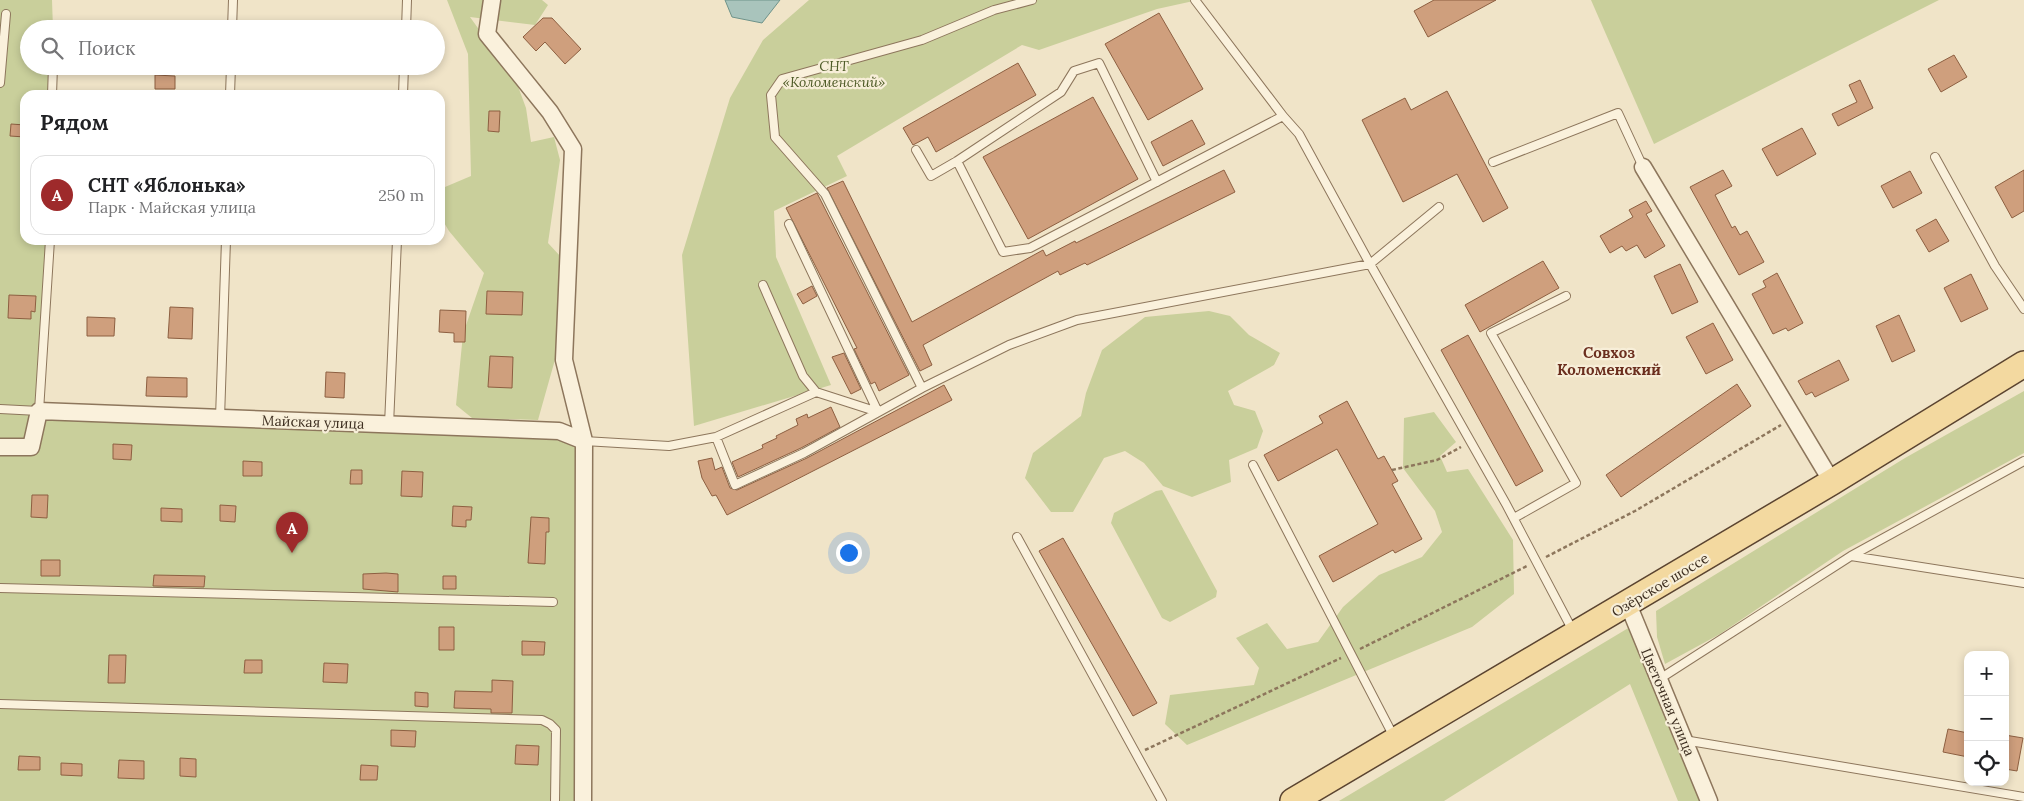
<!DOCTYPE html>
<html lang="ru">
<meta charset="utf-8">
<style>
body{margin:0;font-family:Lora,serif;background:#f6f6f6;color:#202124}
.controls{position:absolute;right:15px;bottom:15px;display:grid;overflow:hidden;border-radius:10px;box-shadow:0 2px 8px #0003}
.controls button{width:45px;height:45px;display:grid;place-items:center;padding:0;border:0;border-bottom:1px solid #e0e0e0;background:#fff;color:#202124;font:25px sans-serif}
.you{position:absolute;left:848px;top:552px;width:18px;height:18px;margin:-12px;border:4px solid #fff;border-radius:50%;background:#1a73e8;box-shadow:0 0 0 8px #1a73e833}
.badge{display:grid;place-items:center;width:32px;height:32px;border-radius:50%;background:#9e2a2b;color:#fff;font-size:16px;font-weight:700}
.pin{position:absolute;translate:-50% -41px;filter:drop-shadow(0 1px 2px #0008)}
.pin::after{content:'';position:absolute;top:26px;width:18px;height:15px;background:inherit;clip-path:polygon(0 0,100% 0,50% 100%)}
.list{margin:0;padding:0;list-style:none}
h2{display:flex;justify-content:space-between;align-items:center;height:65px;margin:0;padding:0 20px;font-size:21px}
h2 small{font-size:16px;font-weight:400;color:#757577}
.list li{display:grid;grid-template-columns:32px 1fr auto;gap:15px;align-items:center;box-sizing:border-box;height:80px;margin:0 10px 10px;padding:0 10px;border:1px solid #e0e0e0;border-radius:15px}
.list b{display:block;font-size:19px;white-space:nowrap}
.list p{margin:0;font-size:16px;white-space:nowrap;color:#757577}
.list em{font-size:16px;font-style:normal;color:#757577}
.icon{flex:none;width:28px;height:28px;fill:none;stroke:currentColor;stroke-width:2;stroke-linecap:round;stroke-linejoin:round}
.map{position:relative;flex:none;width:2024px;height:801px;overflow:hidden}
.search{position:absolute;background:#fff;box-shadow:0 2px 8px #0003;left:20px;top:20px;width:425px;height:55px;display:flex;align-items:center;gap:12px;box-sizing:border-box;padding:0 18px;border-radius:28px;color:#757577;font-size:19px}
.panel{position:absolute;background:#fff;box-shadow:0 2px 8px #0003;left:20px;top:90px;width:425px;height:155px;border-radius:15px}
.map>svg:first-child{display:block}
.green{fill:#c9cf9b}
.water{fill:#a9c4bc;stroke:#6f938a}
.building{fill:#cf9f7d;stroke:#8d5f41}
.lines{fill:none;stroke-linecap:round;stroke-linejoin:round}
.service-casing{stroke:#8d765c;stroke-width:10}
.minor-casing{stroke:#8d765c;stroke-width:19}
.primary-casing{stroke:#5b4430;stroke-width:28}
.path{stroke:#8d765c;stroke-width:2.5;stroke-dasharray:4 2.5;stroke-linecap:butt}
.service{stroke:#faf1dc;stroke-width:8}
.minor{stroke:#faf1dc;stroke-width:16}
.primary{stroke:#f3d9a0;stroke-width:25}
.labels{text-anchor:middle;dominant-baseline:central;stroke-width:4.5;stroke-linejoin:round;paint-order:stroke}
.park-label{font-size:14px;font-style:italic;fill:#4d5a26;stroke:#f7eed8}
.street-label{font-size:14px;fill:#3d2e20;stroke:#f7eed8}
.neighbourhood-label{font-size:15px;font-weight:bold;fill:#6b2e1e;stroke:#f7eed8}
</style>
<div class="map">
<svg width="2024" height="801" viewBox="0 0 2024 801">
<rect width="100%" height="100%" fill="#f0e4c8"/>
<path class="green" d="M0 0H52L53 29H29V66H53L52 95H25V240H50L39 411 559 431 584 441 583 801H0Z
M447 0H542L548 5 535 25 470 17 516 81 526 108 531 142 554 137 560 160 548 243 561 257 558 349 538 420 472 418 456 405 463 334 484 273 449 231 440 216V192L445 187 471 176 468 54Z
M809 0H1198L1157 9 1039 50 1022 45 837 156 847 176 774 211 776 257 831 385 694 426 682 255 730 98 763 40Z
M1591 0H1939L1654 144Z
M1209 311 1230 316 1249 335 1280 353 1274 365 1228 391 1234 405 1255 411 1263 431 1257 448 1229 460 1231 482 1192 497 1163 486 1144 463 1125 451 1104 458 1073 512H1051L1025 478 1033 453 1081 416 1086 393 1102 350 1145 317Z
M2024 391V453L1843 551 1720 634 1665 664 1657 637 1656 611 1905 458Z
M1434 412 1456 442 1440 456 1447 472 1468 469 1513 540 1514 594 1472 627 1187 745 1165 724 1170 695 1254 685 1259 668 1236 638 1267 623 1287 649 1318 642 1343 607 1379 575 1422 557 1442 532 1435 511 1403 468 1404 418Z
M1162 490 1217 591 1216 597 1170 622 1162 618 1111 523 1114 513 1156 491Z
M1630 627 1704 801H1678L1630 684 1444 801H1339Z"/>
<path class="water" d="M725 0H780L762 23 732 17Z"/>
<path class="building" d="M1434 0H1496L1428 37 1414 11Z
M1159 13 1203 89 1148 120 1105 44Z
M543 18H552L581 49 565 64 545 42 536 51 523 37Z
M1954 55 1967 77 1941 92 1928 69Z
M1018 63 1036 95 936 152 928 137 913 145 903 128Z
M155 75 175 76V89H155Z
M1860 80 1873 108 1838 126 1832 114 1857 102 1849 85Z
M1447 91 1508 208 1483 222 1457 174 1403 202 1362 120 1405 98 1411 110Z
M1093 97 1138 179 1028 239 983 157Z
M489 111H500L499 132 488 131Z
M1192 120 1205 144 1163 166 1151 142Z
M11 124 25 125V137L10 136Z
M1802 128 1816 154 1777 176 1762 149Z
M1224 170 1235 192 1087 265 1085 263 1060 275 1058 271 923 345 932 365 920 371 827 188 843 181 912 322 1043 250 1046 256 1075 241 1076 243Z
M1723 170 1732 186 1715 195 1732 228 1735 226 1740 235 1747 231 1764 262 1739 275 1690 187Z
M2024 170V211L2012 218 1995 187Z
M1910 171 1922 193 1893 208 1881 186Z
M817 193 909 375 879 391 875 382 871 384 854 349 857 348 786 208Z
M1646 201 1652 211 1646 214 1665 246 1645 258 1637 245 1626 251 1622 246 1610 253 1600 236 1633 217 1629 210Z
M1936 219 1949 241 1929 252 1916 230Z
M1543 261 1559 288 1480 332 1465 305Z
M1680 264 1698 302 1672 314 1654 276Z
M1777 273 1803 323 1788 331 1786 328 1773 334 1752 294 1766 287 1763 281Z
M1971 274 1988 309 1961 322 1944 288Z
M812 286 817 296 803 304 797 294Z
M487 291 523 292 522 315 486 314Z
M9 295 36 296 35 312 31 311V319L8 318Z
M170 307 193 308 192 339 168 338Z
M440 310 466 311 465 342H454V333L439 332Z
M1899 315 1915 351 1892 362 1876 326Z
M87 317 115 318 114 336H87Z
M1713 323 1733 360 1706 374 1686 337Z
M1468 335 1543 471 1516 486 1441 350Z
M844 353 861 389 851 394 832 357Z
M490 356 513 357 512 388 488 387Z
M1839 360 1849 380 1815 397 1812 392 1806 395 1798 381Z
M326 372 345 373 344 398 325 397Z
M147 377 187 378V397L146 396Z
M1737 384 1751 406 1621 497 1606 475Z
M944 385 952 400 727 515 716 495 712 496 702 478 698 461 712 458 715 470 722 467 730 488 737 490 807 458Z
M1347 401 1378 459 1384 456 1398 481 1392 484 1422 539 1395 553 1393 550 1333 582 1319 556 1378 524 1337 449 1278 481 1264 455 1323 423 1319 416Z
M831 407 840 427 801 448 738 477 732 462 763 448 762 445 777 438 776 436 798 425 796 419 807 414 808 418Z
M113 444 132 445 131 460 113 459Z
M243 461 262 462V476H243Z
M351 470H362V484H350Z
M402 471 423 472 422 497 401 496Z
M32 495H48L47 518 31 517Z
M220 505 236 506 235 522 220 521Z
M453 506 472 507 471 520H466V527L452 526Z
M161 508 182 509V522L161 521Z
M531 517 549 518V532H546L545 564 528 563Z
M1063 538 1157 703 1133 716 1039 551Z
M41 560H60V576H41Z
M386 573 398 574V592L363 589V574Z
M154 575 205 576 204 587 153 586Z
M443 576H456V589H443Z
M439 627H454V650H439Z
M522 641 545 642 544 655H522Z
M109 655H126L125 683H108Z
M245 660H262V673H244Z
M324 663 348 664 347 683 323 682Z
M492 680 513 681 512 713H491V709L454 708 455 691 492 692Z
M415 692 428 693V707L415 706Z
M1948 729 1968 733V757L1943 752Z
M391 730 416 731 415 747 391 746Z
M2005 735 2023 738 2017 771 2005 769Z
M516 745 539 746 538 765 515 764Z
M19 756 40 757V770H18Z
M180 758 196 759V777L180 776Z
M119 760 144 761V779L118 778Z
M61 763 82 764V776L61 775Z
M361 765 378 766 377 780H360Z"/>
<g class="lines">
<defs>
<path id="service" d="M1195 0 1283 116
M232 29 233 0
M406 29 407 0
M0 83 6 14
M52 95 53 66
M230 95 231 66
M403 95 404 66
M916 150 931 176 957 161 1003 252 1030 248 1283 116 1299 134 1370 264 1506 504 1573 631
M1935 157 1995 266 2024 309
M957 161 1061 92 1074 71 1099 63 1157 182
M1493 162 1618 113 1643 167
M789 224 878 412
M763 285 803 376 816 392
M922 388 825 194 775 137 771 95 782 79 922 40 994 10 1032 0
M0 409 39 411 50 240
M220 418 226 240
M389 425 397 240
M716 437 735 485 804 453 922 388 1009 345 1077 320 1370 264 1439 207
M584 441 669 446 716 437 816 392 878 412
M1253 465 1394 737
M1514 518 1576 483 1491 333 1566 296
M1017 537 1162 801
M1851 556 2024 461
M0 588 553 602
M1658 680 1851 556 2024 583
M0 704 542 720 550 724 556 730 555 801
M1684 740 2024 797"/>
<path id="minor" d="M492 0 487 34 550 112 573 149 564 360 584 441 583 801
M1643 167 1832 482
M0 447H31L39 411 559 431 584 441
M1628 604 1709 801"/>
<path id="primary" d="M1293 801 1832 482 2024 364"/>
</defs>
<use href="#service" class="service-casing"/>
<use href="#minor" class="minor-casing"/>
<use href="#primary" class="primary-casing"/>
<path class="path" d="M1392 470 1437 460 1461 447
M1546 557 1635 511 1781 425
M1360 649 1527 566
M1145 750 1341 658"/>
<use href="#service" class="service"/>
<use href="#minor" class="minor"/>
<use href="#primary" class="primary"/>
</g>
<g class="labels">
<g class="park-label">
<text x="834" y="66">СНТ<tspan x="834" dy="16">«Коломенский»</tspan></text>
</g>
<g class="street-label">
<text transform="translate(313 422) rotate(2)">Майская улица</text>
<text transform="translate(1660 585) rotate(-31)">Озёрское шоссе</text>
<text transform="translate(1668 702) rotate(67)">Цветочная улица</text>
</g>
<g class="neighbourhood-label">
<text x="1609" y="352">Совхоз<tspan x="1609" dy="17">Коломенский</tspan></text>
</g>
</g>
</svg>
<div class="controls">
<button>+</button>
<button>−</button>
<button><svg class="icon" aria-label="locate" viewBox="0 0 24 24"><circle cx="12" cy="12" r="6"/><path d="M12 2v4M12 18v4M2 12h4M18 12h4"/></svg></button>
</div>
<div class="you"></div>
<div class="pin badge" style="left:292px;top:553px">A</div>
<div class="search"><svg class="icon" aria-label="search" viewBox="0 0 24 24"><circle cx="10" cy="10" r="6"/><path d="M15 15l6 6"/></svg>Поиск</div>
<section class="panel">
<h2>Рядом<small></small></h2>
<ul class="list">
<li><span class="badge">A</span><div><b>СНТ «Яблонька»</b><p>Парк · Майская улица</p></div><em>250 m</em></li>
</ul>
</section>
</div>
